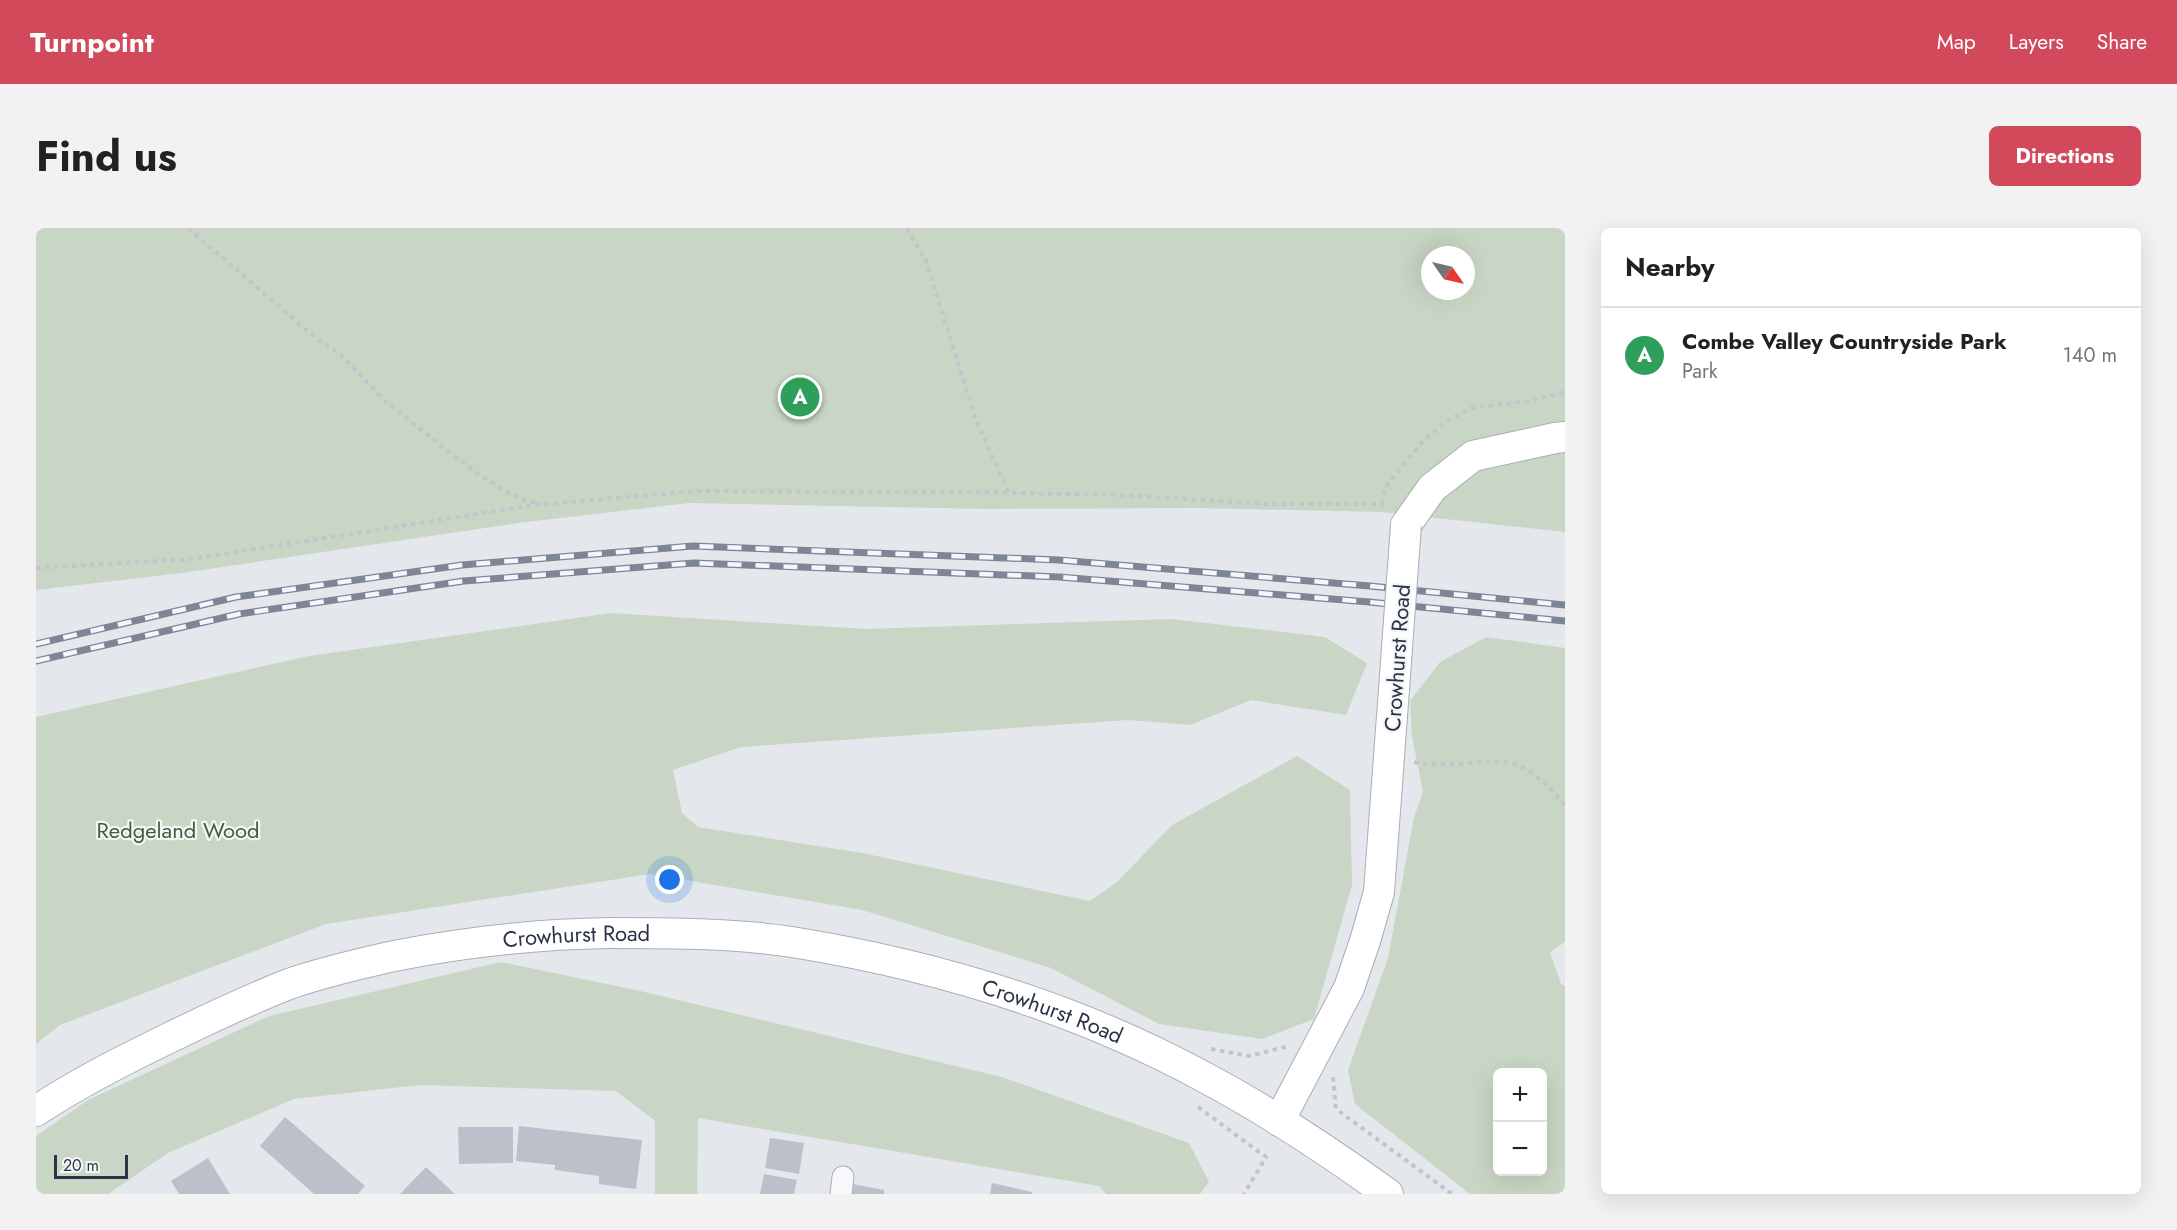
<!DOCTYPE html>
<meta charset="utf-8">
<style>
body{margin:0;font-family:Jost,sans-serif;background:#f2f2f2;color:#202124}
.controls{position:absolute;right:18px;bottom:18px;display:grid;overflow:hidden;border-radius:9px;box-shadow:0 6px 24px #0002}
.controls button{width:54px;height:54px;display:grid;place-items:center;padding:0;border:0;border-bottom:2px solid #e0e0e0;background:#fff;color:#202124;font:30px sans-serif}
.compass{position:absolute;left:1385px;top:18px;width:54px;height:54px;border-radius:50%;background:#fff;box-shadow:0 6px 24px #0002;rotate:124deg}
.scale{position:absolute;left:18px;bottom:15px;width:74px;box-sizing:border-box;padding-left:6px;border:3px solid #2b3445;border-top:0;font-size:16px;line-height:21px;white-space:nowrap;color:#2b3445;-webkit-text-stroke:4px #f4f6f9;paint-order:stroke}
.you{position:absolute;left:634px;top:652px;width:21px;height:21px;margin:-15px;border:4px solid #fff;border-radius:50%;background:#1a73e8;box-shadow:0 0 0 9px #1a73e833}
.badge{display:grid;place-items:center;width:39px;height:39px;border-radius:50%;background:#d1495b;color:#fff;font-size:20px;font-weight:700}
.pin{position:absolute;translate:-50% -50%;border:3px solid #fff;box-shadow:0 2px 6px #0006}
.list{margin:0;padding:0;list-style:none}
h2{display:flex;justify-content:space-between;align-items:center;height:78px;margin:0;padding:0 24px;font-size:26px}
h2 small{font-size:20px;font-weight:400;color:#757577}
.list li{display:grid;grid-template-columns:39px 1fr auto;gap:18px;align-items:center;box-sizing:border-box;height:96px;padding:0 24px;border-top:2px solid #e0e0e0}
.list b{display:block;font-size:22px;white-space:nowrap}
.list p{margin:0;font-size:20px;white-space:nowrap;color:#757577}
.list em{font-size:20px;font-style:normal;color:#757577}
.map{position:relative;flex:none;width:1529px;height:966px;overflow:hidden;border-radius:9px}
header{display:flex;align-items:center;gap:36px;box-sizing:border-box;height:84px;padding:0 30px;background:#d1495b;color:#fff}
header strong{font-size:28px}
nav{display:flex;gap:33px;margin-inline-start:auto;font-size:21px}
.intro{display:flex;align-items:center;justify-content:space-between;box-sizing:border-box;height:144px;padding:0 36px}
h1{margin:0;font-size:42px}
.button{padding:15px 27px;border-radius:9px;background:#d1495b;color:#fff;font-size:21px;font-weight:700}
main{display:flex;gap:36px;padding:0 36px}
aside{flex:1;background:#fff;border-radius:9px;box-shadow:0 6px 24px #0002}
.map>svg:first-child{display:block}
.green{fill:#c9d6c5;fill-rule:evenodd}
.building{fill:#bbc0ca}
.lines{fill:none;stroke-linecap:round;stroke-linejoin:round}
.street-casing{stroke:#a9aeb7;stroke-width:23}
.secondary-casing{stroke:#a9aeb7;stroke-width:32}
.path{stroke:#c2c5cb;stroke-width:4;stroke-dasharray:4.5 4.5;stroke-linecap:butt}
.street{stroke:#f7f8fa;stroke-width:21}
.secondary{stroke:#fff;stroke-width:30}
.rail-casing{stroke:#7d8696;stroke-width:7}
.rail{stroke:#f4f6f9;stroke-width:4.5;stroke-dasharray:14;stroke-linecap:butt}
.secondary-bridge-casing{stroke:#a9aeb7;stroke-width:32;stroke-linecap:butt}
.secondary-bridge{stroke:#fff;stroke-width:30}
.labels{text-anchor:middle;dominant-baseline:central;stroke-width:4.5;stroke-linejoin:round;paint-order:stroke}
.street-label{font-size:22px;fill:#2b3445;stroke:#f4f6f9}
.park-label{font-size:22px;fill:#3f6138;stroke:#f4f6f9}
</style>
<header>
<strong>Turnpoint</strong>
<nav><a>Map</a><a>Layers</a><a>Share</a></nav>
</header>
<div class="intro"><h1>Find us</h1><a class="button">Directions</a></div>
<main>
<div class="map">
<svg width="1529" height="966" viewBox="0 0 1529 966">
<rect width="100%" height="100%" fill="#e4e7ec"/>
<path class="green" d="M0 0H1529V304L1344 284 1161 280 953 281 653 275 482 295 146 345 0 362ZM1394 27H1430V63H1394Z
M575 385 829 401 1136 391 1289 409 1331 435 1310 487 1215 472 1154 497 1092 492 705 519 637 542 646 585 662 599 826 625 1054 673 1081 654 1136 597 1261 528 1314 562 1316 657 1278 791 1226 811 1123 796 1015 740 826 682 614 646 290 696 24 797 0 816V489L273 428Z
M1450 409 1529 420V714L1514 724 1525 756 1529 758V966H1434L1319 876 1312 842 1352 730 1378 589 1387 564 1376 508 1374 473 1404 434ZM1462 844H1506V944H1462Z
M465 734 600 762 966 849 1153 915 1173 954 1164 966H1070L1063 958 662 890 661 966H619V893L580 863 384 857 258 871 132 925 72 966H0V908L52 872 233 788Z"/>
<path class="building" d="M249 889 329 958 322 966H278L224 918Z
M483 898 606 912 600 961 563 956V948L519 942V937L480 933Z
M422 899H477V935L423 936Z
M734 910 768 915 763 946 729 940Z
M172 930 194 966H143L135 953Z
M390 939 419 966H364Z
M728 946 761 952 758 966H724Z
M956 955 996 964V966H954Z
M817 956 848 962V966H815Z"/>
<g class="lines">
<defs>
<path id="street" d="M805 966 807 949"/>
<g id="secondary">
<path d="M1370 297 1396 260 1437 228 1519 210 1529 209"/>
<path id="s1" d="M0 883C42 855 88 832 133 810 172 791 212 772 253 756 287 744 323 736 358 728 430 714 501 706 574 705 633 705 697 705 756 714 898 737 1041 780 1168 849 1232 883 1294 924 1352 966"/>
<path d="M1243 893 1313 760 1329 713 1343 664 1358 461"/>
</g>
</defs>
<use href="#street" class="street-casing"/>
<use href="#secondary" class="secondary-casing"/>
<path class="path" d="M152 0 282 112 304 126 349 173 436 242 477 268 500 275
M871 0 890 33 941 195 973 264
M1346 276 1349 260 1367 237 1388 212 1411 193 1435 180 1493 173 1529 164
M0 340 155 331 498 277 660 263 936 264 1083 267 1231 276H1346L1351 280
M1378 534C1393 537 1409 537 1424 536 1441 535 1457 531 1475 535 1496 540 1514 561 1529 577
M1175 821 1213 828 1253 818
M1297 849 1300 881 1416 966
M1162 879 1230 929 1208 966"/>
<use href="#street" class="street"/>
<use href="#secondary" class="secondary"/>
<defs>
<path id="rail" d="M0 416 200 369 426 337 657 318 1023 332 1334 358 1529 377
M0 433 203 386 428 353 658 335 1023 349 1333 374 1529 393"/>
</defs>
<use href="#rail" class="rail-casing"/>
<use href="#rail" class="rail"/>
<defs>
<path id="secondary-bridge" d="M1358 461 1370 297"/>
</defs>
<use href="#secondary-bridge" class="secondary-bridge-casing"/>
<use href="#secondary-bridge" class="secondary-bridge"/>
</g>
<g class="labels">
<g class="street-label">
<text transform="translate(1361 430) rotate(-86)">Crowhurst Road</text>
<text stroke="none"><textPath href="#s1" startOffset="576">Crowhurst Road</textPath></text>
<text stroke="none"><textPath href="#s1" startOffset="1062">Crowhurst Road</textPath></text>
</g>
<g class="park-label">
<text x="142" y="602">Redgeland Wood</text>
</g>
</g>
</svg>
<div class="controls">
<button>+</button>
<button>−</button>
</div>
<svg class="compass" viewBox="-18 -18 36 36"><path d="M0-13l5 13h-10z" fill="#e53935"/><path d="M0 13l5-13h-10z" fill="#757577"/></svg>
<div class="scale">20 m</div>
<div class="you"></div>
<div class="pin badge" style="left:764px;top:169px;background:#2e9e5b">A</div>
</div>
<aside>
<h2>Nearby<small></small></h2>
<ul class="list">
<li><span class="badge" style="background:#2e9e5b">A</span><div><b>Combe Valley Countryside Park</b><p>Park</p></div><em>140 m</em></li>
</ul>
</aside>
</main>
